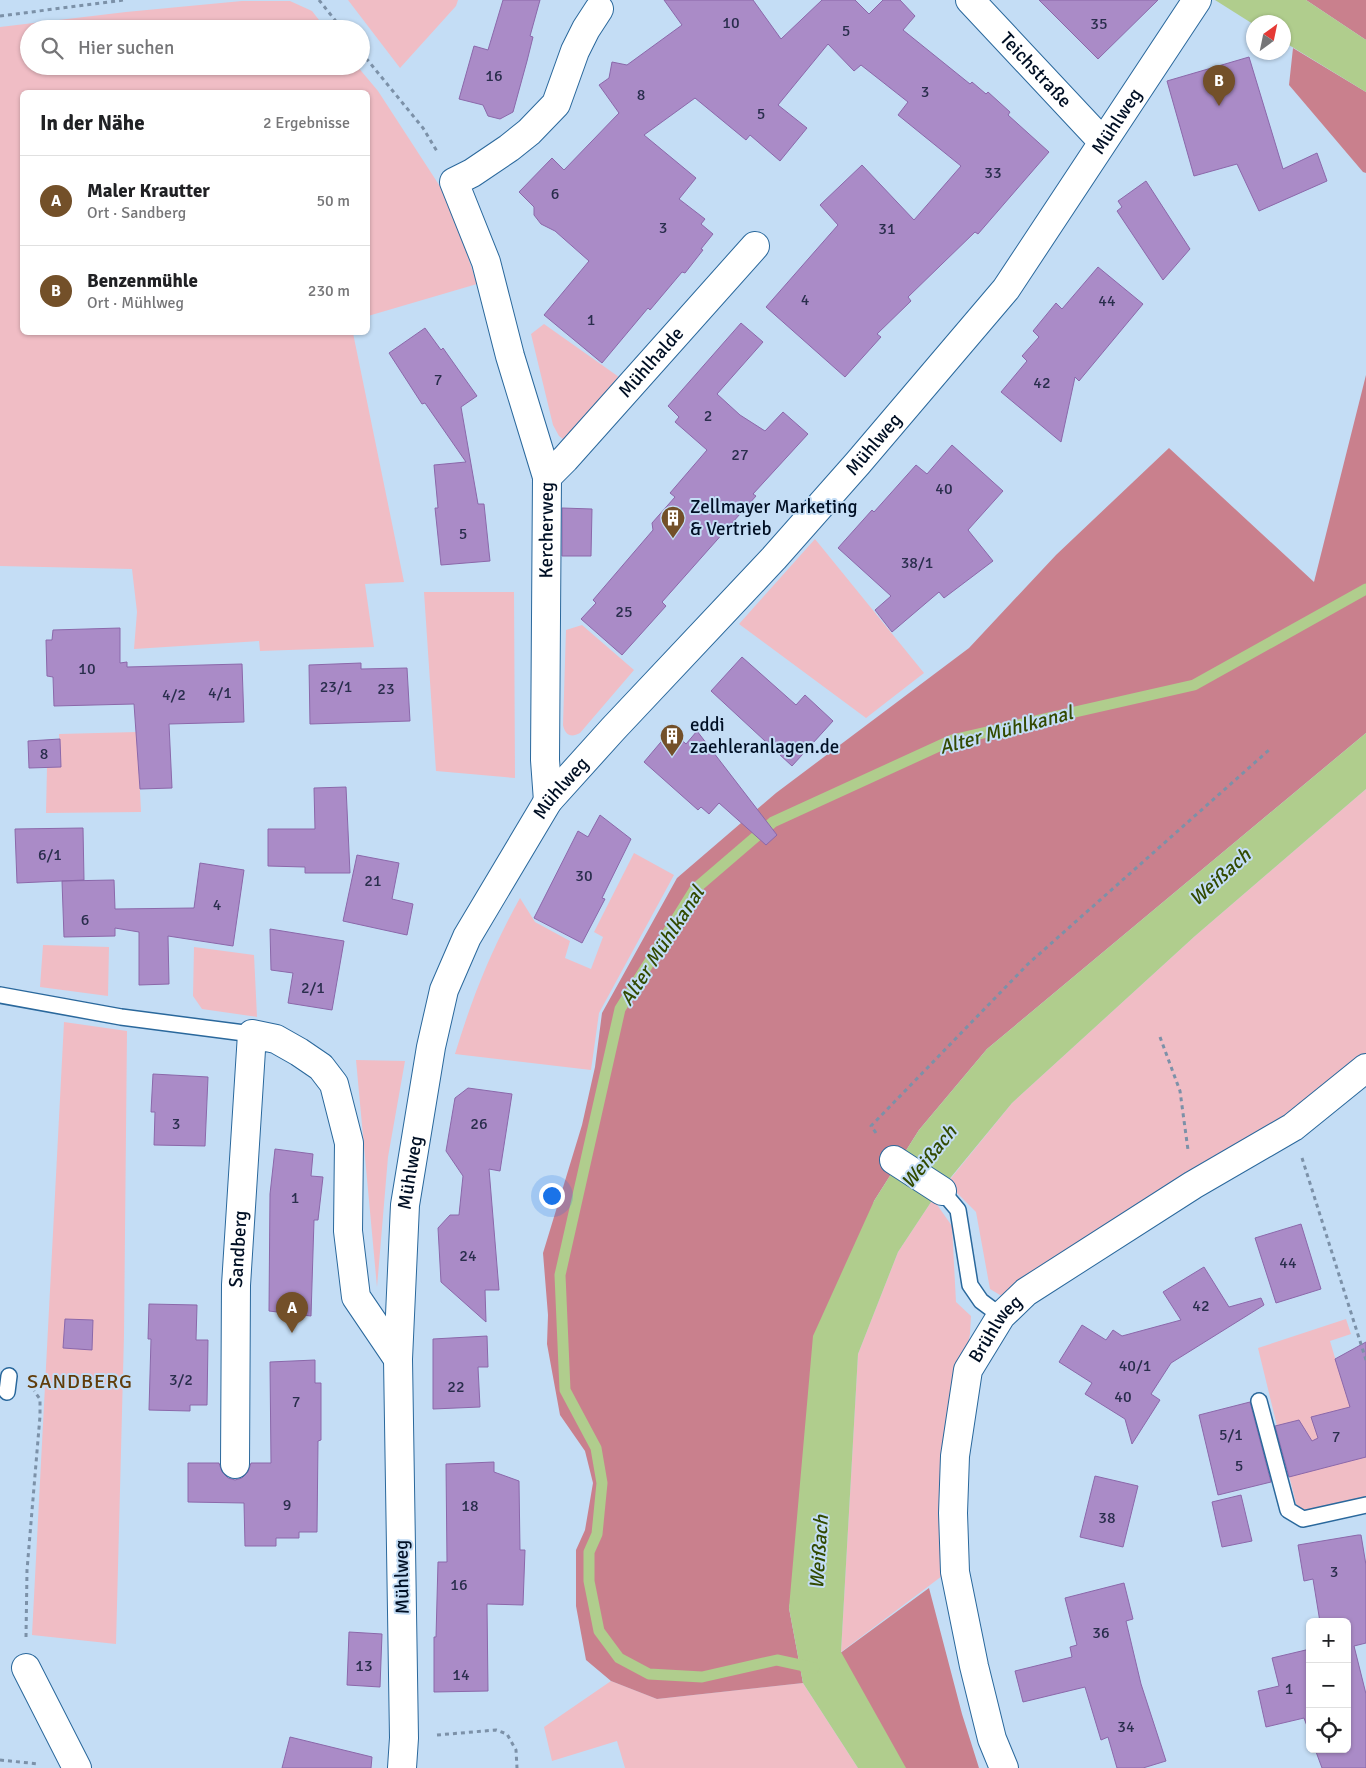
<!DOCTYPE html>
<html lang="de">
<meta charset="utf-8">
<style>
body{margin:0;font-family:Signika,sans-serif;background:#f6f6f6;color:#202124}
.controls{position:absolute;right:15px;bottom:15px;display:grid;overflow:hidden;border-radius:8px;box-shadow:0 1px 4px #0004}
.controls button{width:45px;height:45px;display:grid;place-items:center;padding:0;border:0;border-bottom:1px solid #e0e0e0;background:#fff;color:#202124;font:25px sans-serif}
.compass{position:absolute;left:1246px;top:15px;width:45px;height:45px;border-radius:50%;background:#fff;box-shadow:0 1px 4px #0004;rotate:33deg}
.you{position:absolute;left:551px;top:1195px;width:18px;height:18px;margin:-12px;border:4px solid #fff;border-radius:50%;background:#1a73e8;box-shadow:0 0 0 8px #1a73e833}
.badge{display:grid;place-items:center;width:32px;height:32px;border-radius:50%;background:#735029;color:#fff;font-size:16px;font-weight:700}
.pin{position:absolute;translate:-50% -41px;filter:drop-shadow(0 1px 2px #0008)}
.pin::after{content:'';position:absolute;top:26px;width:18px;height:15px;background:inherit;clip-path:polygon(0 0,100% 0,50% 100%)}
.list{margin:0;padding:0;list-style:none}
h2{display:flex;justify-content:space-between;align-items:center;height:65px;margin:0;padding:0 20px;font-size:21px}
h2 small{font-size:16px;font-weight:400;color:#757577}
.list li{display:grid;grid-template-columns:32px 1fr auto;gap:15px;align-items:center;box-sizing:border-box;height:90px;padding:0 20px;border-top:1px solid #e0e0e0}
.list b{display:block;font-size:19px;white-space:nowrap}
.list p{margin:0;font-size:16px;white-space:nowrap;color:#757577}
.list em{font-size:16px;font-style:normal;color:#757577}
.icon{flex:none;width:28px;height:28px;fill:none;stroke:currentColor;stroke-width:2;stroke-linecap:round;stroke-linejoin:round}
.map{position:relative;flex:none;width:1366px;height:1768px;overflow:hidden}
.search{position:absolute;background:#fff;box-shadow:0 1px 4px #0004;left:20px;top:20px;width:350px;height:55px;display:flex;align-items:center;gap:12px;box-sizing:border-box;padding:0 18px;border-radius:28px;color:#757577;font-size:19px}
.panel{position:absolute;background:#fff;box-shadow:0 1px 4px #0004;left:20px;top:90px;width:350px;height:245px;border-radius:8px}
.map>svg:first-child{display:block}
.green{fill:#f0bdc5}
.forest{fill:#c9808d}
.water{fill:#b0cd8d}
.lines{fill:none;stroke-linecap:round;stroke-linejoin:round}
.stream{stroke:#b0cd8d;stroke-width:11}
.building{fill:#aa8bc7;stroke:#8b68aa}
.service-casing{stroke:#2a689c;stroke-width:18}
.minor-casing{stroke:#2a689c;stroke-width:30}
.path{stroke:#7c91a8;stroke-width:3;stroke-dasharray:4 4;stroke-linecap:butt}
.service{stroke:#fff;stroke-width:15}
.minor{stroke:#fff;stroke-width:28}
.labels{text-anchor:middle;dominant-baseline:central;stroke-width:4;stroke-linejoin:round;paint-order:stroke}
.number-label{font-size:16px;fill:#2a2e4d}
.street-label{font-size:19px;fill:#000f24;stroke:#c4ddf5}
.poi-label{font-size:19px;fill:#000f24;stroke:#c4ddf5;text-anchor:start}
.water-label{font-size:20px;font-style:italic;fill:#324a00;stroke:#c4ddf5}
.neighbourhood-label{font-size:20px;letter-spacing:1px;fill:#613c0a;stroke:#c4ddf5}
</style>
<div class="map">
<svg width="1366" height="1768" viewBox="0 0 1366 1768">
<rect width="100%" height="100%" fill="#c4ddf5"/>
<path class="green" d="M348 0H458L456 6 400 68Z
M242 1H290L312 11 326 29H29V66H357L378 91 443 191 462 239 477 284 368 316V92H22V332L353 333 404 582 365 584 374 647 260 651 259 641 134 649 137 612 132 569 0 566V27L126 12Z
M544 324 626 382 567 442 559 436 553 425 531 334Z
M815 539 924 673 866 718 739 624Z
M424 592H514L515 778 436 771Z
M582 625 634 670 580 733C571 738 565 735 563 725L566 630Z
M137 732 141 812 46 813 47 767 61 766 59 734Z
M1366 789V1055L1287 1118 1005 1298 990 1289 976 1212 947 1183 1012 1103 1195 936Z
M634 853 674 875 599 1013 591 1070 455 1054C472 998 491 950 520 898L535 922 570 941 565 958 591 969 603 937 594 932Z
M43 945 109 947 108 996 40 987Z
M194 947 254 955 257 1017 202 1009 193 996Z
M64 1022 127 1031 124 1335 116 1644 32 1635Z
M356 1060 405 1061 388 1157 377 1287Z
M933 1199 952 1226 956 1302 971 1316 970 1334 958 1389 946 1573 841 1652 858 1354 898 1252Z
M1346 1319 1351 1334 1330 1341 1341 1378 1366 1412V1498L1298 1512 1258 1348Z
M611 1681 657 1699 803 1683 858 1768H625L617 1741 552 1761 544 1727Z"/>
<path class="forest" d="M1306 0H1366V40Z
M1293 48 1366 92V173L1363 172 1289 85Z
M1366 375V733L987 1049 919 1130 874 1201 789 1608 803 1683 657 1699 611 1681 586 1660 576 1606V1550L585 1530 593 1483 585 1451 560 1415 547 1344 548 1315 543 1253 582 1125 595 1067 602 1013 677 878 776 793 969 648 1056 555 1169 448 1314 582Z
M929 1588 962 1714 979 1768H905L839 1654Z"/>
<path class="water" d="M1215 0H1306L1366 40V92L1284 42V22H1254L1253 24Z
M1366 733V789L1195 936 1012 1103 933 1199 898 1252 858 1354 841 1652 906 1768H858L803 1683 789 1608 813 1336 874 1201 919 1130 987 1049Z"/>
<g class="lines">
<path class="stream" d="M814 1668 777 1660 702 1677 649 1674 619 1658 599 1631 589 1581V1552L597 1534 602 1483 596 1448 565 1390 560 1275 620 1009 695 889 773 822 952 740 1194 685 1366 589"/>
</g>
<path class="building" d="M503 0H540L530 36 533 37 527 61 513 112 500 119 488 116 483 105 459 99 474 46 488 50Z
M664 0H753L781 39 822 0H855L869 14 883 0H900L915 16 903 30 970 84 972 82 986 94 988 92 1010 112 1008 115 1049 152 978 234 975 232 908 297 911 301 877 334 881 337 845 377 766 307 838 225 820 205 862 165 914 220 961 166 898 115 908 102 861 65 854 71 828 44 778 105 807 128 780 161 750 135 746 140 695 98 644 135 696 178 679 199 705 219 701 224 713 234 701 249 703 250 685 273 682 272 650 310 648 308 602 363 544 315 589 261 555 231 541 224 534 215V207L519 192 552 158 564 170 619 113 599 85 609 78 612 62 627 65 682 25Z
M1039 0H1158L1098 59Z
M1249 57 1283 169 1317 153 1327 181 1259 211 1237 164 1194 176 1167 81Z
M1146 181 1190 249 1163 280 1117 211 1122 207 1118 201Z
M1098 267 1143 304 1079 381 1075 377 1061 442 1001 392 1027 361 1022 356 1039 337 1033 331 1056 303 1062 309Z
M741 323 763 342 717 394 740 415 765 431 783 412 808 434 753 494 756 496 662 602 666 606 622 655 581 619 596 603 593 600 653 530 652 523 675 497 670 493 707 450 675 422 679 417 668 406Z
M425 328 441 350 443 348 477 396 461 407 478 504H484L490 561 441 565 435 508H438L434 465 466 462 425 403 422 404 389 353Z
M952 445 1003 491 968 530 993 561 944 598 939 592 892 632 875 610 891 596 838 548 872 510 874 512 916 465 927 474Z
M562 508 592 509 591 556H562Z
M120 628V663L127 662V667L242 664 244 722 169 724 172 788 140 789 134 704 54 706 53 677 47 676 46 640H52L53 630Z
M742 657 796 705 805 695 833 721 792 766 711 691Z
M361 663V669L407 668 410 721 310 724 309 665Z
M671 730 686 744 697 731 777 835 766 845 719 803 709 814 701 807 698 810 644 762Z
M60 739 61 767 29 768 28 741Z
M346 787 350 873H305V867L268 866V829H315L314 788Z
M600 815 631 839 602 898 605 899 582 943 534 918 578 831 588 837Z
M83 828 84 880 17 883 15 829Z
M357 855 399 863 392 899 413 904 407 935 343 921Z
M200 863 244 870 233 946 168 936 169 984 139 985V932L115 928V936L64 937 62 881 114 880 115 909 194 908Z
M270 929 344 941 332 1010 288 1003 293 973 271 970Z
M153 1074 208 1077 205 1146 154 1145 155 1112H151Z
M468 1088 512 1094 500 1171 489 1169 499 1290H485L486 1322 441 1282 438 1228 450 1215H459L463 1176 446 1151 455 1098Z
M275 1149 313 1154 311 1176 323 1177 318 1220H314L311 1316 269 1311 270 1194Z
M1301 1224 1321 1289 1276 1303 1255 1238Z
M1204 1267 1229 1307 1261 1298 1264 1305 1171 1363 1151 1394 1160 1400 1132 1444 1125 1419 1085 1394 1092 1383 1059 1362 1082 1325 1106 1340 1113 1330 1122 1336 1181 1320 1163 1292Z
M149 1304 197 1305 196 1340H208L207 1405H190V1411L149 1410 151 1339H148Z
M65 1319 93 1320 92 1350 63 1348Z
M487 1336 488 1367H478L480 1407 433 1409V1339Z
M1366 1342V1457L1289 1477 1275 1426 1299 1420 1312 1441 1318 1438 1311 1417 1350 1407 1335 1359Z
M315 1360V1383H321V1440L318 1441 317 1532H299V1538H276V1546H245L244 1503 188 1502V1463H219L222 1472 228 1478 235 1480 242 1478 248 1472 251 1463H271L270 1362Z
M1250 1402 1271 1482 1218 1495 1199 1415Z
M494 1462V1472L519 1481 520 1550H525L523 1605 487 1604 488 1691 434 1692V1637H436L438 1562H447L446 1464Z
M1095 1476 1138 1486 1123 1547 1080 1537Z
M1241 1495 1252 1541 1222 1547 1212 1502Z
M1358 1535H1361L1366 1565V1643L1354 1646 1366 1694V1768H1322L1315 1749H1347V1622H1320L1313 1579 1304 1581 1298 1545Z
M1124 1583 1133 1619 1126 1621 1141 1684 1166 1761 1143 1768H1117L1108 1737 1101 1740 1085 1687 1023 1702 1015 1671 1072 1657 1070 1647 1077 1645 1065 1598Z
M349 1632 382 1634 380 1687 347 1685Z
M1310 1649V1734L1304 1718 1266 1727 1258 1691 1279 1686 1272 1658Z
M290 1737 372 1757 371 1768H282Z"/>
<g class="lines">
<defs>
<path id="service" d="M0 995 121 1017 252 1034
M942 1191 958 1210 970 1285 981 1301 1001 1316
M7 1392 9 1376
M1259 1401 1288 1510 1303 1519 1366 1505"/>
<g id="minor">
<path id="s1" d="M970 0 1102 141"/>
<path id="s2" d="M547 477 565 459 755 246"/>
<path id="s3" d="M548 801 545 760 547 477 510 356 486 262 454 182 472 173 509 148 529 132 556 104 575 51 586 29 599 9"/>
<path d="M894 1160 942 1191"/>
<path id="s4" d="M235 1464 236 1285 252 1034 276 1039 299 1052 321 1067 334 1084 349 1143 348 1231 356 1297 398 1359"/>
<path d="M26 1668 77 1768"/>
<path id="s5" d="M402 1768 404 1738 398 1359 405 1205 431 1047 444 990 467 937 548 801 613 729 774 558 858 463 1006 289 1197 0"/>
<path id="s6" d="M1004 1768 992 1739 974 1666 955 1572 953 1513 955 1456 968 1370 1001 1316 1026 1292 1193 1185 1293 1127 1366 1068"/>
</g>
</defs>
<use href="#service" class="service-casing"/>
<use href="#minor" class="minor-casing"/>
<path class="path" d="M319 0 342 29
M0 16 124 0
M361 52 423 128 438 153
M1160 1037 1180 1091 1188 1150
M876 1133 871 1126 1028 964 1269 750
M1302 1158 1366 1360
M26 1637 27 1570 40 1416V1399L34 1391
M437 1735 496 1730 507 1734 516 1750 517 1768
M0 1760 39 1764"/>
<use href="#service" class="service"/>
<use href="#minor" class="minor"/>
</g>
<defs>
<symbol id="building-pin" viewBox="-11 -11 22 30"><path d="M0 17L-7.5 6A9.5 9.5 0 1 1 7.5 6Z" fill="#735029" stroke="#c4ddf5"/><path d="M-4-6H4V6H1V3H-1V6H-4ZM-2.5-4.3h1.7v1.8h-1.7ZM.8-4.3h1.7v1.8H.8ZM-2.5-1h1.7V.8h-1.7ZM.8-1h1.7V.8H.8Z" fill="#fff"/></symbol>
</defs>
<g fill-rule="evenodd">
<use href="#building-pin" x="659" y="504" width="28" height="38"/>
<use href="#building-pin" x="658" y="722" width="28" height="38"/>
</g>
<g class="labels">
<g class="number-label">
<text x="731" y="23">10</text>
<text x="1099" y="24">35</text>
<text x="846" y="31">5</text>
<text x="494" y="76">16</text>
<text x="925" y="92">3</text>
<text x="641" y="95">8</text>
<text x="761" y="114">5</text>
<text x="993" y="173">33</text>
<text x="555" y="194">6</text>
<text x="663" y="228">3</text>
<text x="887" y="229">31</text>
<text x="805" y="300">4</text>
<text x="1107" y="301">44</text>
<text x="591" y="320">1</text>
<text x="438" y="380">7</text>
<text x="1042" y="383">42</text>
<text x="708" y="416">2</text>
<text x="740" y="455">27</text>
<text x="944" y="489">40</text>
<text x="463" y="534">5</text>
<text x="917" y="563">38/1</text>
<text x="624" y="612">25</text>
<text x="87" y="669">10</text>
<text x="336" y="687">23/1</text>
<text x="386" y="689">23</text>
<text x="220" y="693">4/1</text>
<text x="174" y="695">4/2</text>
<text x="44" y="754">8</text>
<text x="50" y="855">6/1</text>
<text x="584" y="876">30</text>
<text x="373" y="881">21</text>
<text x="217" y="905">4</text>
<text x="85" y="920">6</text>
<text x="313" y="988">2/1</text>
<text x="176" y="1124">3</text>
<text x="479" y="1124">26</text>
<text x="295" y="1198">1</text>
<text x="468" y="1256">24</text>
<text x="1288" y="1263">44</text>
<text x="1201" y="1306">42</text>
<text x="1135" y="1366">40/1</text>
<text x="181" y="1380">3/2</text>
<text x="456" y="1387">22</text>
<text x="1123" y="1397">40</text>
<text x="296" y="1402">7</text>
<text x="1231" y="1435">5/1</text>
<text x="1336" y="1437">7</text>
<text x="1239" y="1466">5</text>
<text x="287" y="1505">9</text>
<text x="470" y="1506">18</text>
<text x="1107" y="1518">38</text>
<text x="1334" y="1572">3</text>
<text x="459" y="1585">16</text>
<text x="1101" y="1633">36</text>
<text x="364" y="1666">13</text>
<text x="461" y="1675">14</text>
<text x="1289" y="1689">1</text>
<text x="1126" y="1727">34</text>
</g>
<g class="street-label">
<text stroke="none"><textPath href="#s1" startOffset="96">Teichstraße</textPath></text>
<text stroke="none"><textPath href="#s5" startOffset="1886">Mühlweg</textPath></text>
<text stroke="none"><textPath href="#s2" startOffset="155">Mühlhalde</textPath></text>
<text stroke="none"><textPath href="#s5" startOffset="1481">Mühlweg</textPath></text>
<text stroke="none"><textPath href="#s3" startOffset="271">Kercherweg</textPath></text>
<text stroke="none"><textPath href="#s5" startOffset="1016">Mühlweg</textPath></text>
<text stroke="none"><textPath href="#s5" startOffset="596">Mühlweg</textPath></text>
<text stroke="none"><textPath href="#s4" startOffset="215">Sandberg</textPath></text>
<text stroke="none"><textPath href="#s6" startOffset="455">Brühlweg</textPath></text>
<text transform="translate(402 1577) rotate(-91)">Mühlweg</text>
</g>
<g class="poi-label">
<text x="690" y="507">Zellmayer Marketing<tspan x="690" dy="22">&amp; Vertrieb</tspan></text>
<text x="690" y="725">eddi<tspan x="690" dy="22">zaehleranlagen.de</tspan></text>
</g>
<g class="water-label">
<text transform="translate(1006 730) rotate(-15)">Alter Mühlkanal</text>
<text transform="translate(1220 877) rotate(-42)">Weißach</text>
<text transform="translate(662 946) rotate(-57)">Alter Mühlkanal</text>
<text transform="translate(929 1157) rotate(-51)">Weißach</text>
<text transform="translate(819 1552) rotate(-86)">Weißach</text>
</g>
<g class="neighbourhood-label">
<text x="80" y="1381">SANDBERG</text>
</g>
</g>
</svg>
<div class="controls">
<button>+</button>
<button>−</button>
<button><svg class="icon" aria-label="locate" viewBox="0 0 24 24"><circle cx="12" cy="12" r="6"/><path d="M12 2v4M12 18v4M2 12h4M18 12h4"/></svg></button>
</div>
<svg class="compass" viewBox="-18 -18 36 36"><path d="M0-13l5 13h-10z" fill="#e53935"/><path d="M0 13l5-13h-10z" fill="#757577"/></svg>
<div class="you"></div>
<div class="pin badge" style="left:292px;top:1333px">A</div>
<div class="pin badge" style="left:1219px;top:106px">B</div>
<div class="search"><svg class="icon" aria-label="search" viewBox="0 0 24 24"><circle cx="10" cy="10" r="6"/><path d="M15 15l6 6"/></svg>Hier suchen</div>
<section class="panel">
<h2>In der Nähe<small>2 Ergebnisse</small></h2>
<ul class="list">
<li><span class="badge">A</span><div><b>Maler Krautter</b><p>Ort · Sandberg</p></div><em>50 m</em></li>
<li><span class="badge">B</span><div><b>Benzenmühle</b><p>Ort · Mühlweg</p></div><em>230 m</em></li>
</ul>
</section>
</div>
